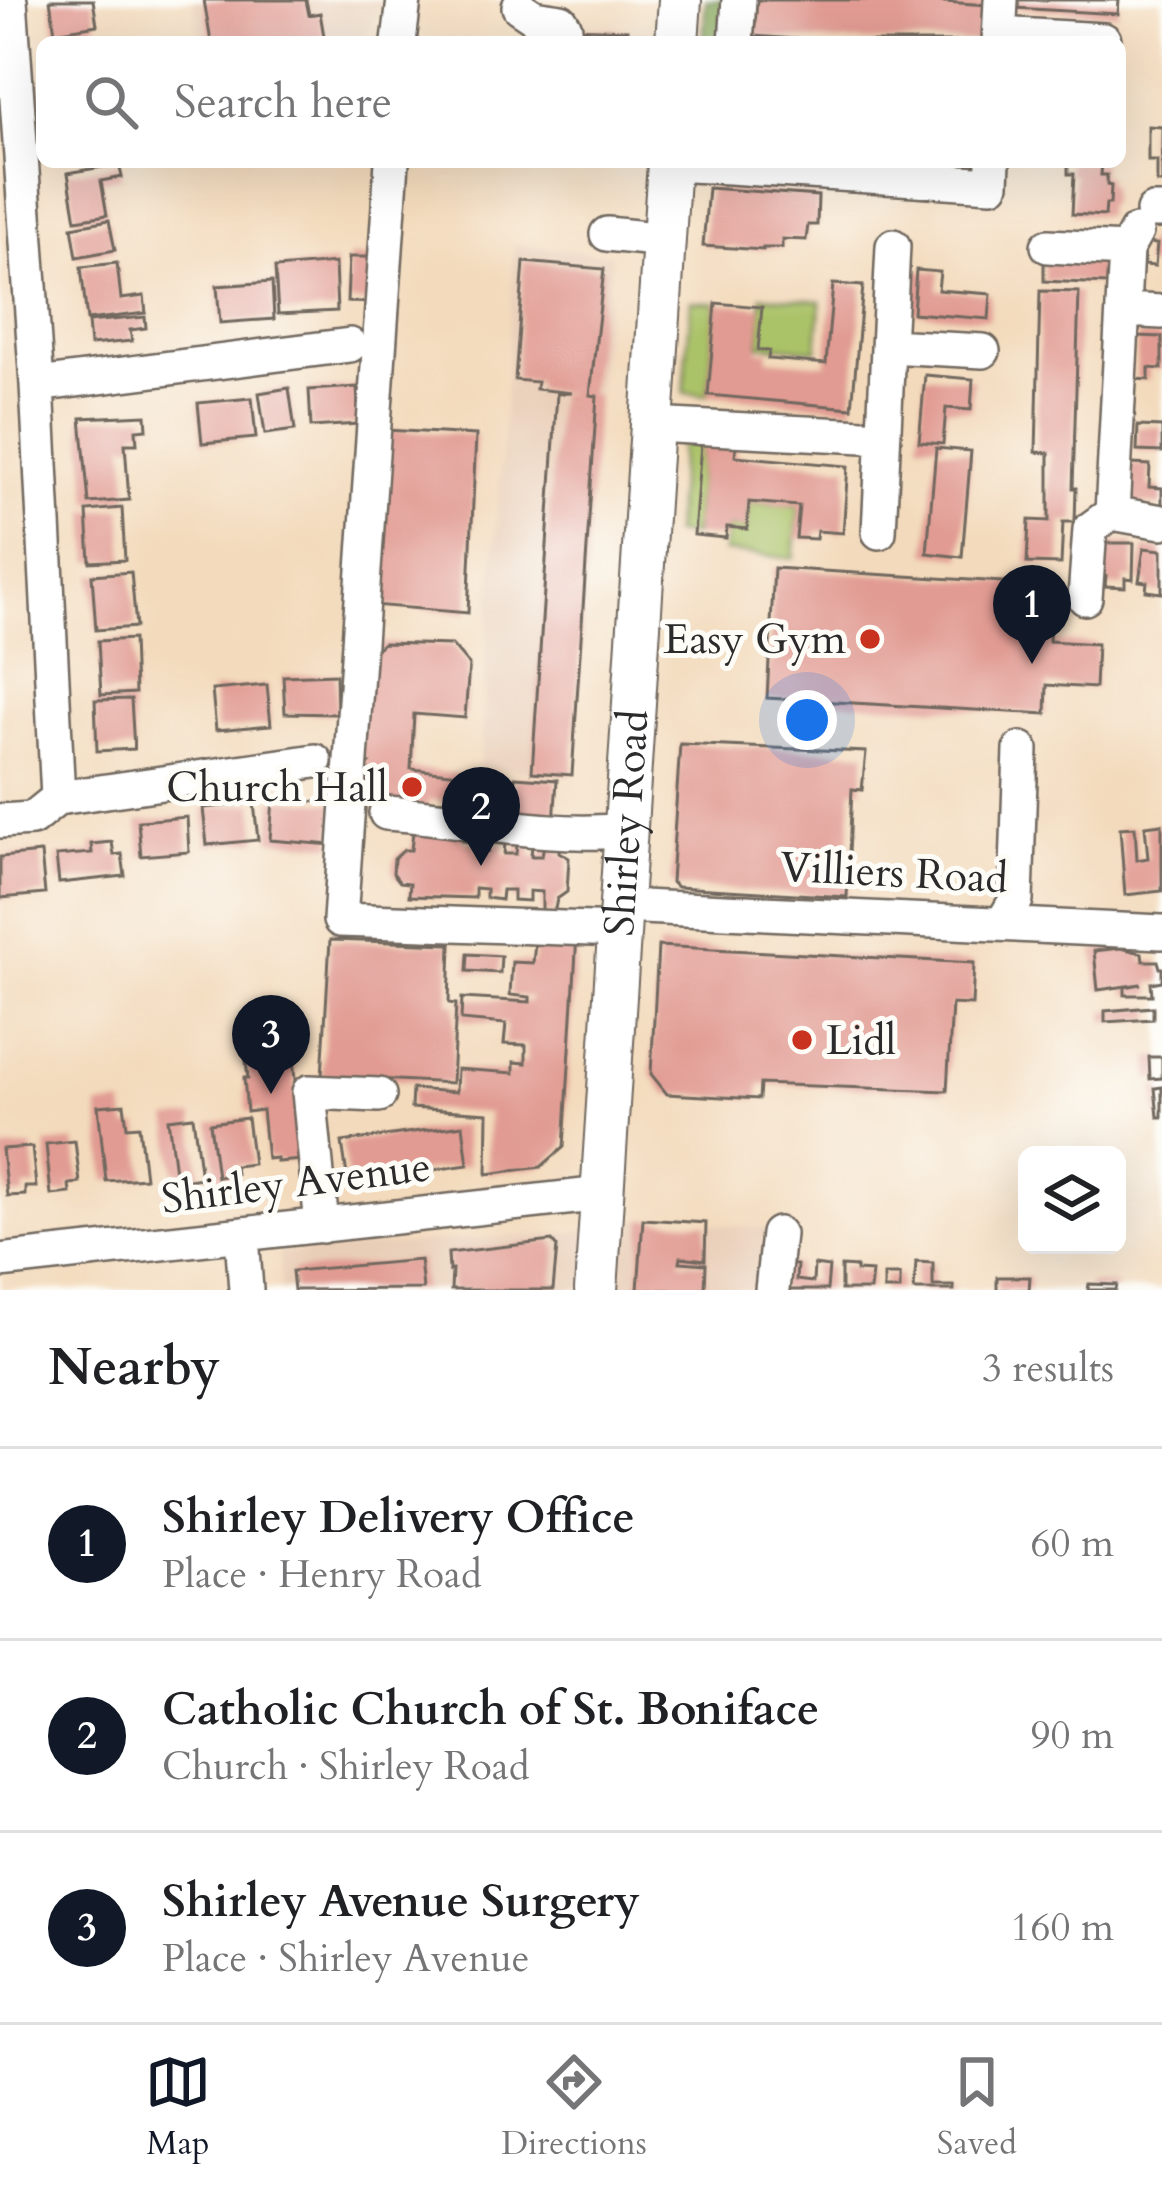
<!DOCTYPE html>
<meta charset="utf-8">
<style>
body{margin:0;font-family:Cardo,serif;background:#f6f6f6;color:#202124}
.controls{position:absolute;right:36px;bottom:36px;display:grid;overflow:hidden;border-radius:18px;box-shadow:0 12px 48px #0002}
.controls button{width:108px;height:108px;display:grid;place-items:center;padding:0;border:0;border-bottom:3px solid #e0e0e0;background:#fff;color:#202124;font:60px sans-serif}
.you{position:absolute;left:807px;top:720px;width:42px;height:42px;margin:-30px;border:9px solid #fff;border-radius:50%;background:#1a73e8;box-shadow:0 0 0 18px #1a73e833}
.badge{display:grid;place-items:center;width:78px;height:78px;border-radius:50%;background:#111827;color:#fff;font-size:39px;font-weight:700}
.pin{position:absolute;translate:-50% -99px;filter:drop-shadow(0 3px 6px #0008)}
.pin::after{content:'';position:absolute;top:63px;width:42px;height:36px;background:inherit;clip-path:polygon(0 0,100% 0,50% 100%)}
.list{margin:0;padding:0;list-style:none}
h2{display:flex;justify-content:space-between;align-items:center;height:156px;margin:0;padding:0 48px;font-size:51px}
h2 small{font-size:39px;font-weight:400;color:#757577}
.list li{display:grid;grid-template-columns:78px 1fr auto;gap:36px;align-items:center;box-sizing:border-box;height:192px;padding:0 48px;border-top:3px solid #e0e0e0}
.list b{display:block;font-size:45px;white-space:nowrap}
.list p{margin:0;font-size:39px;white-space:nowrap;color:#757577}
.list em{font-size:39px;font-style:normal;color:#757577}
.icon{flex:none;width:66px;height:66px;fill:none;stroke:currentColor;stroke-width:2;stroke-linecap:round;stroke-linejoin:round}
.map{position:relative;flex:none;width:1162px;height:1290px;overflow:hidden}
.search{position:absolute;background:#fff;box-shadow:0 12px 48px #0002;left:36px;right:36px;top:36px;height:132px;display:flex;align-items:center;gap:30px;box-sizing:border-box;padding:0 42px;border-radius:18px;color:#757577;font-size:45px}
.sheet{height:732px;background:#fff}
nav{display:flex;justify-content:space-around;align-items:center;box-sizing:border-box;height:168px;border-top:3px solid #e0e0e0;background:#fff;font-size:33px;color:#757577}
nav a{display:grid;justify-items:center;gap:6px}
nav .on{color:#111827}
.map>svg:first-child{display:block}
.built{fill:#e9ceb7}
.green{fill:#aac268;stroke:#6a764a;stroke-width:3}
.forest{fill:#87a85c;stroke:#596a44;stroke-width:3}
.building{fill:#e19b93}
.lines{fill:none;stroke-linecap:round;stroke-linejoin:round}
.minor-casing{stroke:#71685e;stroke-width:38}
.major-casing{stroke:#71685e;stroke-width:46}
.minor{stroke:#fff;stroke-width:33}
.major{stroke:#fff;stroke-width:42}
.poi-dot{fill:#c8321e;stroke:#fdfcf7;stroke-width:4.5}
.labels{text-anchor:middle;dominant-baseline:central;stroke-width:10;stroke-linejoin:round;paint-order:stroke}
.poi-label{font-size:42px;fill:#2b2b2b;stroke:#fdfcf7;text-anchor:end}
.street-label{font-size:42px;fill:#2b2b2b;stroke:#fdfcf7}
</style>
<div class="map">
<svg width="1162" height="1290" viewBox="0 0 1162 1290">
<rect width="100%" height="100%" fill="#fdfcf7"/>
<filter id="ink" filterUnits="userSpaceOnUse"><feTurbulence type="fractalNoise" baseFrequency=".00833" numOctaves="2"/><feDisplacementMap in="SourceGraphic" scale="24" xChannelSelector="R" yChannelSelector="G"/><feConvolveMatrix kernelMatrix="1 2 1 2 8 2 1 2 1" color-interpolation-filters="sRGB"/></filter>
<filter id="wash" filterUnits="userSpaceOnUse"><feTurbulence type="fractalNoise" baseFrequency=".004" numOctaves="4" result="noise"/><feDisplacementMap in="SourceGraphic" scale="48" xChannelSelector="R" yChannelSelector="G"/><feGaussianBlur stdDeviation="2.7" result="paint"/><feColorMatrix in="noise" values="0 0 0 0 0 0 0 0 0 0 0 0 0 0 0 0 0 1.4 0 .05"/><feComposite in="paint" operator="in"/></filter>
<g filter="url(#wash)">
<rect width="100%" height="100%" fill="#f3dabc"/>
<path class="built" d="M193 0H384L360 42H200Z
M514 244 612 255 597 396 572 775 479 768 505 401Z
M643 1219 774 1229 770 1290H281L279 1253 576 1232Z"/>
<path class="green" d="M762 296 821 301 817 350 759 345Z
M691 301 716 303 708 395 684 393Z
M681 442 701 443 694 535 674 534Z
M749 502 799 506 794 558 724 552 727 527 747 529Z"/>
<path class="forest" d="M706 0H728L725 42H703Z"/>
<g id="blocks">
<path class="building" d="M50 0H93L97 25 55 32Z
M204 0H306L309 15 320 13 325 42H211Z
M757 0H914L988 5 986 42H836L754 36Z
M1016 0H1119L1118 14 1015 8Z
M570 28 627 30 626 42H569Z
M1148 126 1162 127V183H1157V161H1148Z
M1068 162H1102L1101 175H1107V185L1111 186 1110 204H1106L1105 216 1072 214 1074 174H1068Z
M119 164 122 177 101 181 107 215 76 220 68 173Z
M708 188 818 196 817 225H808L806 240 782 239V248H763V250L703 246Z
M109 220 115 250 77 257 72 227Z
M1145 243 1157 244 1155 266 1144 265Z
M349 257H378L375 303 347 302Z
M1044 260 1108 263 1107 284 1044 281Z
M524 262 604 269 590 395 597 396 572 775 532 772 557 394 572 393 536 389 537 382 515 380Z
M117 263 121 299 144 296 146 313 87 320 81 267Z
M335 263 337 311 278 314 275 268Z
M916 270 940 272 938 290 991 294 989 319 913 313Z
M272 282 274 319 220 323 217 286Z
M833 284 863 286 852 408 708 395 716 303 762 307 758 350 769 351 768 359 826 364Z
M1040 291 1079 292 1073 488H1076L1075 522H1063L1061 564 1027 563 1029 520 1049 521V453L1036 452Z
M145 317 146 328 130 330 132 341 90 345 88 322Z
M1137 336 1162 337V369L1149 368V380L1136 379Z
M925 375 973 379 971 410 946 408 943 444 919 442Z
M357 387 359 424 311 427 309 390Z
M289 388 295 430 265 434 259 393Z
M252 398 256 438 202 443 198 403Z
M146 415 147 429 136 430 137 444H125L129 500 89 503 81 418Z
M1138 426 1162 427V452L1137 451Z
M385 430 476 435 468 613 372 605Z
M701 443 736 446 735 456 848 466 843 533 817 531 816 539 796 538 799 506 749 502 747 529 727 527 726 538 694 535Z
M936 448 971 451 962 557 927 553Z
M1132 464 1150 465 1149 487 1162 488V506L1129 503Z
M122 508 125 560 90 562 87 511Z
M1100 543H1134L1133 579 1125 578V587L1105 586 1106 576H1098Z
M1144 548 1162 550V593L1146 591 1147 582 1139 581Z
M774 568 1052 585 1049 641 1097 644 1095 688 1047 685 1046 714 767 698Z
M131 572 136 627 96 630 92 575Z
M133 639 135 693 101 695 98 641Z
M383 643 452 645 469 665 465 718 414 714 411 769 461 774 459 802 429 800V808L363 803 366 767 369 764H358L364 659Z
M336 674 337 714 285 713 283 676Z
M267 685 271 725 216 730 212 690Z
M131 699 134 749 97 751 95 700Z
M680 744 866 752 862 790 852 789 847 897 677 887 671 882Z
M515 777 557 780 554 823 484 816 485 804 513 806Z
M273 799 335 803 332 845 270 840Z
M254 803 258 840 207 845 203 808Z
M187 817 189 852 141 856 138 821Z
M414 822 464 824 463 841 477 843V852H488L489 843 505 844 504 854H516L517 845 532 846 531 856H542L544 844 560 845 559 852 569 858 567 892 557 899 554 914 542 913V892L529 891V901L513 900V890H502L501 900 486 898V889L475 888V898L409 896 410 883 400 882 393 873 394 859 404 850H411Z
M1162 824V891L1125 895 1120 828 1135 827 1137 860 1148 858 1145 826Z
M112 842 114 855 122 854 125 876 59 883 56 856 92 853 91 844Z
M41 853 45 894 0 898V857Z
M536 932 577 935 564 1147 541 1167 487 1174 488 1113 411 1108 412 1089 456 1092 457 1069 514 1073V1062L526 1063V1045L504 1044 506 1024 461 1020 462 998 530 1002V997L510 995 512 962 533 963Z
M330 940 451 944 449 1003 456 1004 452 1083 322 1076Z
M658 946 974 963 972 1005 952 1004 947 1091 760 1084 759 1099 667 1094 651 1074Z
M1121 948 1142 953 1143 961H1158L1160 968H1162V981L1151 983 1152 995H1125V987L1141 984 1098 990 1094 951Z
M468 954 501 956 500 973 467 971Z
M1153 1007V1019L1105 1022V1011Z
M292 1048 302 1156 301 1160 277 1162V1158L267 1159 262 1110 247 1112 244 1078H248L245 1053Z
M1149 1057H1162V1078L1150 1079Z
M1162 1087V1117H1158L1155 1088Z
M124 1104 127 1127 139 1126 145 1178 106 1181 98 1106Z
M193 1116 201 1178 182 1181 181 1171 175 1172 168 1119Z
M247 1118 253 1164 235 1166 236 1174 217 1177 210 1123Z
M463 1125 468 1165 348 1182 342 1142Z
M75 1141 80 1183 69 1184 70 1193 51 1195 46 1144Z
M32 1147 36 1187H25V1195L7 1196 2 1149Z
M643 1219 706 1223 705 1260 681 1257 680 1262 706 1264 705 1290H638Z
M552 1241 557 1247 553 1290H451L452 1270 449 1271 448 1253Z
M420 1260 423 1289 294 1290 292 1271Z
M916 1262 933 1263V1286H954V1290H914Z
M781 1263 797 1265 796 1280 804 1281 813 1282 814 1265 829 1267 827 1290H779Z
M841 1266 856 1267V1271L872 1272 870 1290H841Z
M884 1275H900V1290H884Z
M997 1277H1030L1029 1290H997Z
M1089 1284 1117 1285 1116 1290H1088Z"/>
</g>
</g>
<g filter="url(#ink)">
<use href="#blocks" fill-opacity="0" stroke="#71685e" stroke-width="3"/>
<g class="lines">
<defs>
<path id="minor" d="M519 7 534 17 561 21 565 28 564 42
M1000 34 1104 40
M399 42 404 0
M736 42 739 0
M999 42 1001 0
M392 162 340 920 619 930
M729 162V167L992 184 993 162
M669 164 729 167
M1153 211H1162
M607 234 665 240
M1048 246 1126 250
M1123 310 1162 312
M888 346 983 351
M37 385 350 345
M653 425 883 437
M1112 513 1126 250 1136 232
M1112 513 1162 522
M879 532 893 246
M1085 598 1090 529 1112 513
M58 798 315 761
M386 813C466 818 546 839 626 830
M0 821 32 819 58 798 37 385 10 0
M621 906 1162 932
M1002 924 1016 900 1021 749
M322 1226 309 1092 379 1095
M242 1236 246 1290
M0 1261 602 1194
M772 1290 778 1234"/>
<g id="major">
<path d="M677 42 680 0"/>
<path id="s1" d="M596 1290 669 162"/>
</g>
</defs>
<use href="#minor" class="minor-casing"/>
<use href="#major" class="major-casing"/>
<use href="#minor" class="minor"/>
<use href="#major" class="major"/>
</g>
</g>
<g class="poi-dot">
<circle cx="870" cy="639" r="12"/>
<circle cx="412" cy="787" r="12"/>
<circle cx="802" cy="1040" r="12"/>
</g>
<g class="labels">
<g class="poi-label">
<text x="846" y="639">Easy Gym</text>
<text x="388" y="787">Church Hall</text>
<text x="826" y="1040" text-anchor="start">Lidl</text>
</g>
<g class="street-label">
<text stroke="none"><textPath href="#s1" startOffset="468">Shirley Road</textPath></text>
<text transform="translate(894 873) rotate(3)">Villiers Road</text>
<text transform="translate(296 1183) rotate(-7)">Shirley Avenue</text>
</g>
</g>
</svg>
<div class="controls">
<button><svg class="icon" aria-label="layers" viewBox="0 0 24 24"><path d="M12 4l9 5-9 5-9-5zM3 14l9 5 9-5"/></svg></button>
</div>
<div class="you"></div>
<div class="pin badge" style="left:1032px;top:664px">1</div>
<div class="pin badge" style="left:481px;top:866px">2</div>
<div class="pin badge" style="left:271px;top:1094px">3</div>
<div class="search"><svg class="icon" aria-label="search" viewBox="0 0 24 24"><circle cx="10" cy="10" r="6"/><path d="M15 15l6 6"/></svg>Search here</div>
</div>
<section class="sheet">
<h2>Nearby<small>3 results</small></h2>
<ul class="list">
<li><span class="badge">1</span><div><b>Shirley Delivery Office</b><p>Place · Henry Road</p></div><em>60 m</em></li>
<li><span class="badge">2</span><div><b>Catholic Church of St. Boniface</b><p>Church · Shirley Road</p></div><em>90 m</em></li>
<li><span class="badge">3</span><div><b>Shirley Avenue Surgery</b><p>Place · Shirley Avenue</p></div><em>160 m</em></li>
</ul>
</section>
<nav>
<a class="on"><svg class="icon" aria-label="map" viewBox="0 0 24 24"><path d="M3 6l6-2 6 2 6-2v14l-6 2-6-2-6 2zM9 4v14M15 6v14"/></svg>Map</a>
<a><svg class="icon" aria-label="directions" viewBox="0 0 24 24"><path d="M12 3l9 9-9 9-9-9zM9 14v-3h6M13 9l2 2-2 2"/></svg>Directions</a>
<a><svg class="icon" aria-label="saved" viewBox="0 0 24 24"><path d="M7 4h10v16l-5-4-5 4z"/></svg>Saved</a>
</nav>
